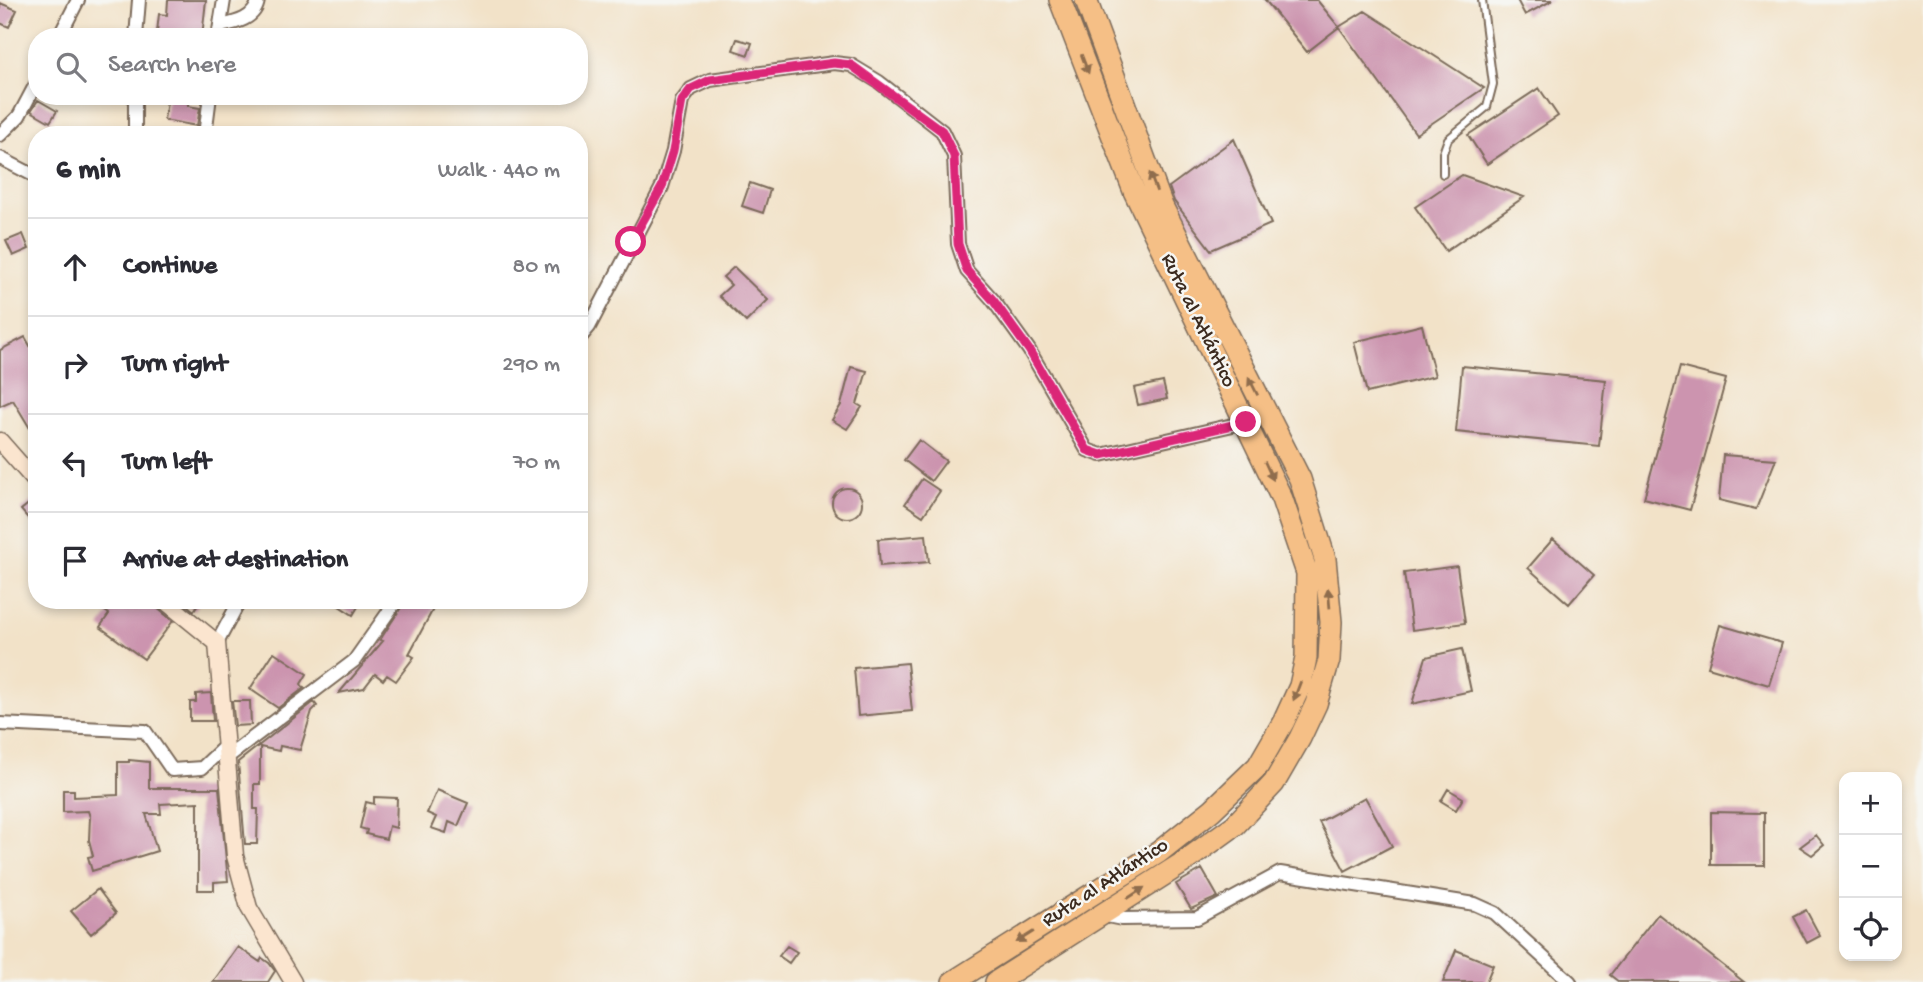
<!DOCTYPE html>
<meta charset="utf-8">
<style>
body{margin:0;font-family:"Gochi Hand",sans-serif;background:#f7f7f7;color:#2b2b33}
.controls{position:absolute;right:21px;bottom:21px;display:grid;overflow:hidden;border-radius:14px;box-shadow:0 4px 10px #0003}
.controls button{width:63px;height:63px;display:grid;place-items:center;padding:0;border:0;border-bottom:2px solid #e1e1e2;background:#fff;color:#2b2b33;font:35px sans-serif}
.stop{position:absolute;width:21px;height:21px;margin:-16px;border:5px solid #db2777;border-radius:50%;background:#fff}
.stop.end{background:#db2777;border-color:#fff;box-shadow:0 2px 7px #0008}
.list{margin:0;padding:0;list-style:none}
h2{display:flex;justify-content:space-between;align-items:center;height:91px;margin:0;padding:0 28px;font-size:30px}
h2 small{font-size:23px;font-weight:400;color:#7c7c81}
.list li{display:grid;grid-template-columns:46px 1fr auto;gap:21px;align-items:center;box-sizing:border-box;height:98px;padding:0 28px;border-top:2px solid #e1e1e2}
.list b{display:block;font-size:26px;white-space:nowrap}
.list em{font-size:23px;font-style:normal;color:#7c7c81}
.icon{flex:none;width:38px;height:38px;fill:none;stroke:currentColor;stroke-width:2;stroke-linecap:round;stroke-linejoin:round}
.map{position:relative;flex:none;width:1923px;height:982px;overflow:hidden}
.search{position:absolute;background:#fff;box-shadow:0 4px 10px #0003;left:28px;top:28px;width:560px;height:77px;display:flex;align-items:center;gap:18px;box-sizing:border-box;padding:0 24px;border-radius:28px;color:#7c7c81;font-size:26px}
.panel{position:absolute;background:#fff;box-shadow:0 4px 10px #0003;left:28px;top:126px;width:560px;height:483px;border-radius:28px}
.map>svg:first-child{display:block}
.building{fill:#cc94af}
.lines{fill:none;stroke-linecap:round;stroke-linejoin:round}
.lane-casing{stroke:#7b6a5a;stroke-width:10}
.street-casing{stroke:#7b6a5a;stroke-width:16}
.secondary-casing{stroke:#7b6a5a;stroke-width:19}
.highway-casing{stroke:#7b6a5a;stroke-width:24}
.lane{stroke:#fff;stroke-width:6}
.street{stroke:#fff;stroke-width:12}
.secondary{stroke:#fbe5cf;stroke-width:16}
.highway{stroke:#f5bf86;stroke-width:21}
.oneway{fill:#8f6d4d}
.route{stroke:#db2777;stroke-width:9}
.labels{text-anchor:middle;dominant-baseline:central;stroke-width:5;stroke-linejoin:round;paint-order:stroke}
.street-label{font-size:21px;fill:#3b2a1e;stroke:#f6f6f2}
</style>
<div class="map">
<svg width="1923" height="982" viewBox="0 0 1923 982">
<rect width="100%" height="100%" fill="#f6f6f2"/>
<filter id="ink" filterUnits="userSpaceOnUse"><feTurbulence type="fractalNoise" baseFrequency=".0143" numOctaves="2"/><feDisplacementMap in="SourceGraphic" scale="14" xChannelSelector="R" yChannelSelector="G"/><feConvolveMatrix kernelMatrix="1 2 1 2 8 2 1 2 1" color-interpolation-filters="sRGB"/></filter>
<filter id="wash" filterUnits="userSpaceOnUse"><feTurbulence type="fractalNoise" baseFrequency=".00686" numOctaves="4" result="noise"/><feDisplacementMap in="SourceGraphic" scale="28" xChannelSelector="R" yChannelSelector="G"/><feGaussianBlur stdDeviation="1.57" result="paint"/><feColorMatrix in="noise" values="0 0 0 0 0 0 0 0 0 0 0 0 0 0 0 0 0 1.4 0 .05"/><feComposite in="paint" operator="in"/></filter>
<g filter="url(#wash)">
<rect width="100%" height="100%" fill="#f2e2c8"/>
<g id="blocks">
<path class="building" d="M168 0H206L202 37 157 32 159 14 167 15Z
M1265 0H1317L1339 27 1307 52Z
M1517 0H1553L1525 15Z
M0 3 17 10 9 27 0 23Z
M1365 11 1484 88 1416 134 1339 27Z
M737 39 752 43 748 55 733 50Z
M1539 88 1558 116 1487 164 1468 135Z
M168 96H188V106L200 108 197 126 164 120Z
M38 100 57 111 50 122 31 111Z
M1234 139 1271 224 1211 250 1174 201 1169 187Z
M1462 175 1524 197 1446 251 1415 207Z
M750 183 770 190 763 213 742 206Z
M23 234 29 249 13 256 6 241Z
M734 267 768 300 746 322 719 296 731 285 723 277Z
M1422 325 1435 376 1367 393 1354 342Z
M25 337 37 358V440L13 400 0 406V350Z
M1462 366 1606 380 1599 446 1456 432Z
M851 367 867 371 857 404 862 407 847 429 832 420 841 405Z
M1680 367 1726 379 1690 510 1644 498Z
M1163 382 1167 399 1138 405 1134 388Z
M919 440 946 461 931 481 904 460Z
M1723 455 1776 459 1756 509 1719 500Z
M922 479 940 491 923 516 905 504Z
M832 503a15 15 0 1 1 30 0a15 15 0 1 1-30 0Z
M37 497V529L21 510Z
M926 535 929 562 880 566 878 539Z
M1553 539 1594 575 1569 604 1528 568Z
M1457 566 1465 623 1412 630 1404 573Z
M91 600H154L157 608 173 621 144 659 100 627 109 614Z
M181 600H201L194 611Z
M330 600H352L359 605 353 615Z
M406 600H438L409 654 414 657 396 681 387 675 383 680 375 674 364 688 339 693 383 641 380 640Z
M1720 625 1782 643 1769 685 1708 667Z
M1462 649 1471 691 1412 704 1426 657Z
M274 652 307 674 301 684 304 688 278 708 250 689Z
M907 663 912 711 858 716 854 668Z
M211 693 213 721H190V702H196V694Z
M232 701H250L251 725 235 726Z
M314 702 317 706 312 711 300 750 280 746 279 751 260 747V784H254V809H258L257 844H245L238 762Z
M129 760 149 762V788H219L228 881 214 882V890H198V802L160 804 161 814H146L157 851 92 871 88 857 93 856 89 840 90 817 88 811 63 812V790H74V797L118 795V762H129Z
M1448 789 1463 798 1456 810 1441 801Z
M437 790 468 803 458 826 449 822 446 833 431 828 436 817 427 813Z
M374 797 397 798 396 828 389 826 386 839 366 834 367 830 360 828 366 802 374 804Z
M1365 797 1392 846 1345 871 1319 822Z
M1711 812 1764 813V865H1711Z
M1816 835 1824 845 1812 855 1800 847Z
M1202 869 1218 897 1191 909 1176 884Z
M98 889 116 913 91 934 71 911Z
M1806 910 1820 936 1807 943 1793 917Z
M1658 914 1744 982H1619L1610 975Z
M787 946 797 952 789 963 779 956Z
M238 947 260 962 262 958 269 963 275 971 268 982H213Z
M1456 950 1493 965 1486 982H1443Z"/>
</g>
</g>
<g filter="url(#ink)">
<use href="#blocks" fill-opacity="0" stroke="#7b6a5a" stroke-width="2"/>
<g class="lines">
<defs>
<path id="lane" d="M1443 174V153L1448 139 1487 107 1493 84 1482 0"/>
<path id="street" d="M220 26C235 23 256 19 258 0
M59 37 78 0
M136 37 139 0
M218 37 224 0
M0 135 19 116 37 82
M135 135V96
M205 135 210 96
M0 158 37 177
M579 339 589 327 662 187 673 151 682 101 691 89 710 80 834 63 851 65 879 82 942 131 954 156 958 244 967 271 993 300 1029 350 1087 450 1101 455 1246 422
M217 643 240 600
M0 724 145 731 172 770 202 768 224 747
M225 759 354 661 397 600
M1102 915 1122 919 1197 918 1280 873 1475 904 1495 913 1570 982"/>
<path id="secondary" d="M0 441 37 483
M164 600 217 643 235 856 249 908 293 982"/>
<path id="highway" d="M953 982 1159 852 1212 810 1258 766 1284 721 1300 686 1306 658 1307 573 1282 499 1134 191 1060 0
M996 982 1181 864 1235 825 1274 783 1300 738 1316 704 1329 660 1331 622 1325 559 1300 479 1162 206 1086 0"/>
</defs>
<use href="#lane" class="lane-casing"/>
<use href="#street" class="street-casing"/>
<use href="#secondary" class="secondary-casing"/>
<use href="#highway" class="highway-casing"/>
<use href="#lane" class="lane"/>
<use href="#street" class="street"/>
<use href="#secondary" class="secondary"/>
<use href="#highway" class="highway"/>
</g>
<defs><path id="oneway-solid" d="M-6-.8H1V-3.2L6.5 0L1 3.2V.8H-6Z" transform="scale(1.75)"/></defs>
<g class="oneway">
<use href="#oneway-solid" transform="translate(1085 64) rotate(69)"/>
<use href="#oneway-solid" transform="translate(1153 182) rotate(-111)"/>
<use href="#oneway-solid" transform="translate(1253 386) rotate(-117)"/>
<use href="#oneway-solid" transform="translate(1269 471) rotate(65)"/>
<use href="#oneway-solid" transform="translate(1329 598) rotate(-95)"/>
<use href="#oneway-solid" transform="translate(1297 691) rotate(111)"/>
<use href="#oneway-solid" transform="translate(1136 893) rotate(-33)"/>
<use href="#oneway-solid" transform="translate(1025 937) rotate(148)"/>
</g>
</g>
<g class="lines" filter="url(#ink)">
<path class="route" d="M631 242 662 187 673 151 682 101 691 89 710 80 834 63 851 65 942 131 954 156 958 244 967 271 993 300 1029 350 1087 450 1101 455 1246 422"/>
</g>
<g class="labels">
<g class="street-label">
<text transform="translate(1197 321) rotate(64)">Ruta al Atlántico</text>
<text transform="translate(1106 884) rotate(-33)">Ruta al Atlántico</text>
</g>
</g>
</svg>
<div class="controls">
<button>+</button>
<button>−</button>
<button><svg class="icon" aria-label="locate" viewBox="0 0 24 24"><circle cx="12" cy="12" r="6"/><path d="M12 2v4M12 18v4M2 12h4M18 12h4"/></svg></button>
</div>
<div class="stop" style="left:631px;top:242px"></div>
<div class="stop end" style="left:1246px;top:422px"></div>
<div class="search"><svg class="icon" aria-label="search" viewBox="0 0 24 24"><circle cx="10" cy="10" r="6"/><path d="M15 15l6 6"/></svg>Search here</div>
<section class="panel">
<h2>6 min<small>Walk · 440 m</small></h2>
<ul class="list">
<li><svg class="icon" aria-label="ahead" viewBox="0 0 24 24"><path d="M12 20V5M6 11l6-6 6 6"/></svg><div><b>Continue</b></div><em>80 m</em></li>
<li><svg class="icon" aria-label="right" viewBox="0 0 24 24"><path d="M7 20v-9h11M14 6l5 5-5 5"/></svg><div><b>Turn right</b></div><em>290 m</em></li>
<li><svg class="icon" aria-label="left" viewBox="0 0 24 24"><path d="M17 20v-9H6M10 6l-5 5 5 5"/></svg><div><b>Turn left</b></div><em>70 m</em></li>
<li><svg class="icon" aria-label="arrive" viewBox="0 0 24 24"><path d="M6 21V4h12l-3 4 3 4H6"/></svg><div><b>Arrive at destination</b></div></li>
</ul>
</section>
</div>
